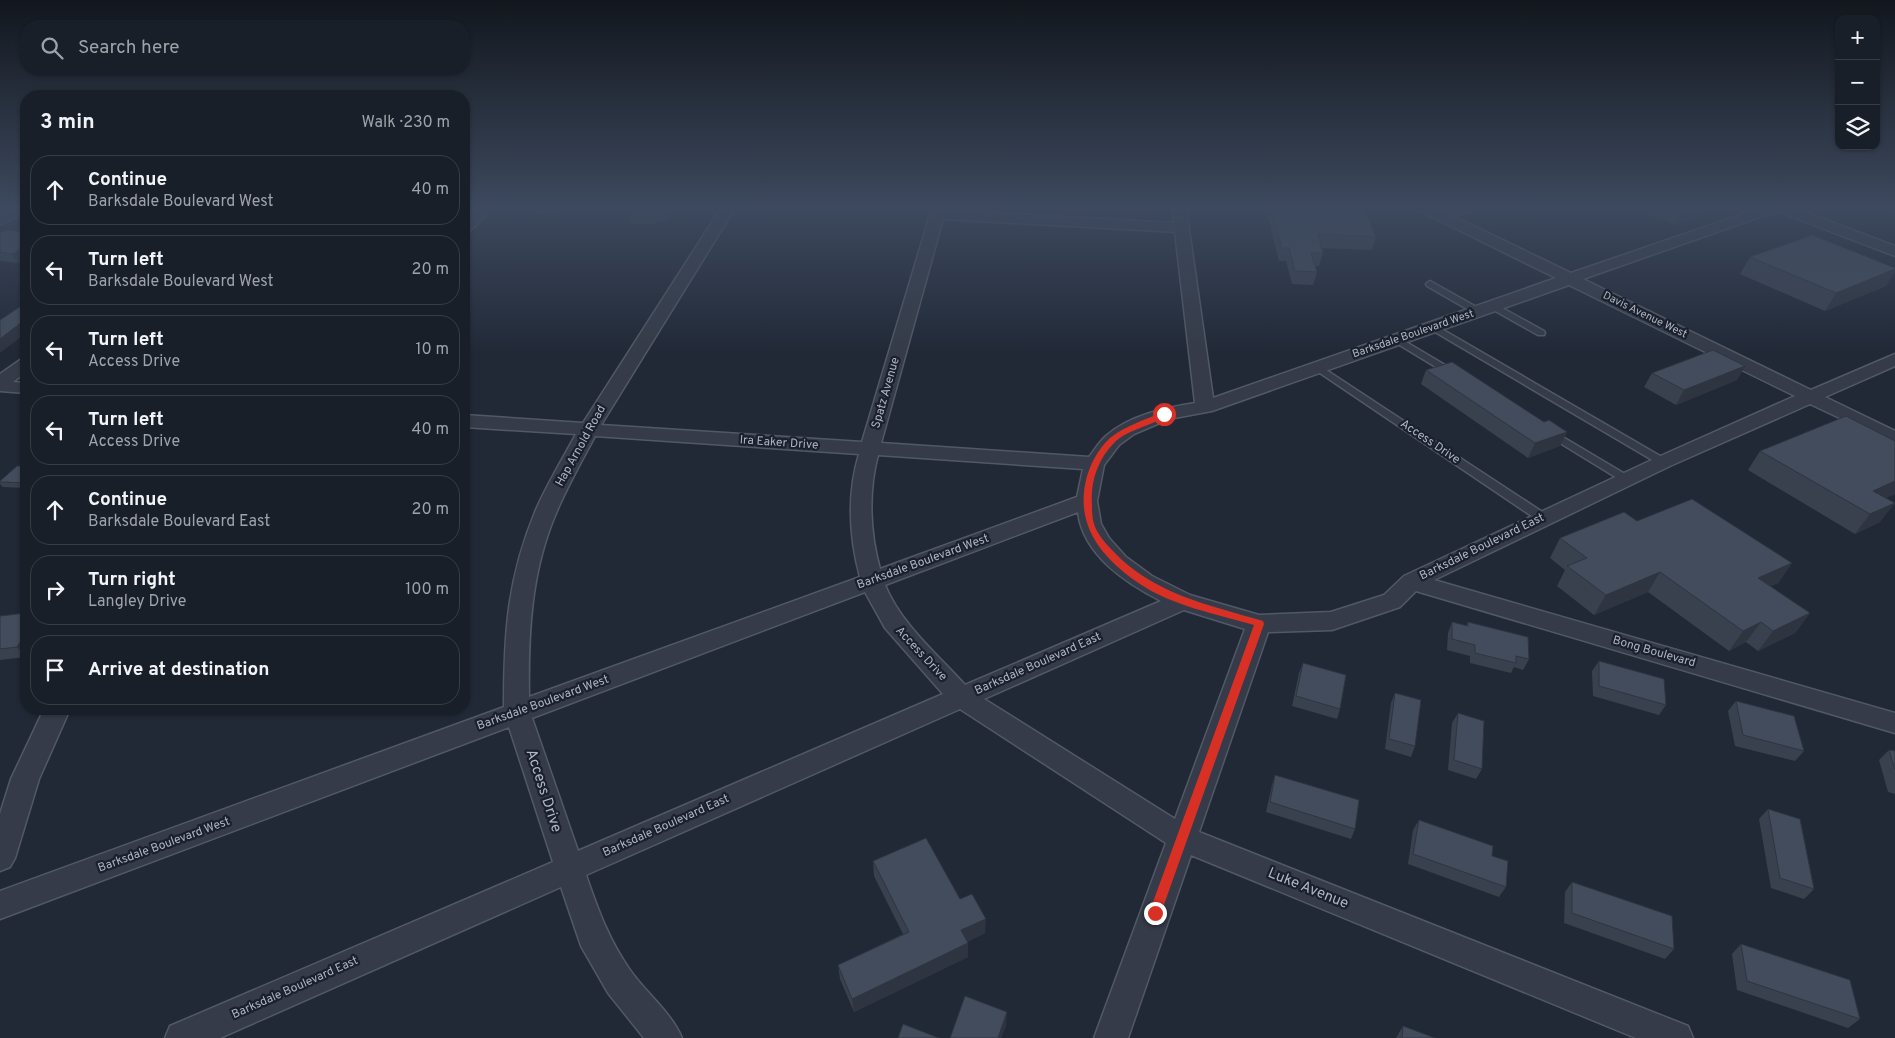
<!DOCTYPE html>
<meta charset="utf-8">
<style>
body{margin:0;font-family:Overpass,sans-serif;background:#222731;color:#f1f3f6}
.controls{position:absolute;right:15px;top:15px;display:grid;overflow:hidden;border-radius:10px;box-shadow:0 1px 4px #0004}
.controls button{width:45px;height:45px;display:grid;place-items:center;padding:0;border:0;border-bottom:1px solid #373d46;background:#191f29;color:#f1f3f6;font:25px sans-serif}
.stop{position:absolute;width:15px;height:15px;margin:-11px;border:4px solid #d93025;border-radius:50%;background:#fff}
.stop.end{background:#d93025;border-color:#fff;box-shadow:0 1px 5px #0008}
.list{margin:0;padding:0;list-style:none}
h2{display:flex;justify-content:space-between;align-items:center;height:65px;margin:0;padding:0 20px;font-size:21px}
h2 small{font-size:16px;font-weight:400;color:#9fa2a8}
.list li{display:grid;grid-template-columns:32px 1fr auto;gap:15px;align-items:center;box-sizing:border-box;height:70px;margin:0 10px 10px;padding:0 10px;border:1px solid #373d46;border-radius:20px}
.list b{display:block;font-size:19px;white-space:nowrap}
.list p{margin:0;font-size:16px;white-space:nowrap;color:#9fa2a8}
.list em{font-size:16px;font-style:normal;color:#9fa2a8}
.icon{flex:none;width:28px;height:28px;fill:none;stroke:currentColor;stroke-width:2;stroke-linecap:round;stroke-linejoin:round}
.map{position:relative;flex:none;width:1895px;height:1038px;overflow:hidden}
.search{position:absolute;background:#191f29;box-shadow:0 1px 4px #0004;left:20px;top:20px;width:450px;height:55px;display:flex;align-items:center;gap:12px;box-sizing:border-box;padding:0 18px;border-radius:20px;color:#9fa2a8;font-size:19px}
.panel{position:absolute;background:#191f29;box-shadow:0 1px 4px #0004;left:20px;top:90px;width:450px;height:625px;border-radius:20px}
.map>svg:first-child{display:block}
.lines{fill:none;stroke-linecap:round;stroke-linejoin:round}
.service-casing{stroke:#525965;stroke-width:3}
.minor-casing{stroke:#525965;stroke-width:3}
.service{fill:#353b48;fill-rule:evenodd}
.minor{fill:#353b48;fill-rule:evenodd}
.wall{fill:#39414f}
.shaded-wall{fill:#2e3540}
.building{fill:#424c5c;stroke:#2e3540}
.route{fill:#d93025}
.labels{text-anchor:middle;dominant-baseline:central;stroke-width:4.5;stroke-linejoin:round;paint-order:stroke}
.far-street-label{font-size:11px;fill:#afb6c4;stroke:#1a202c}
.street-label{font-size:12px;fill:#afb6c4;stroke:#1a202c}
.near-street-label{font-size:15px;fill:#afb6c4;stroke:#1a202c}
</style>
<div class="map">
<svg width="1895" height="1038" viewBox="0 0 1895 1038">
<rect width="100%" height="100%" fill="#212937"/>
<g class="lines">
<defs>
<path id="service" d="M1430 281 1480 309 1481 311 1477 314 1474 313 1427 286 1426 284Z
M1493 303 1544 331 1545 333 1544 335H1538L1490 308 1489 306Z
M1433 324 1667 460 1668 462 1667 464H1659L1430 329 1429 327Z
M1396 336 1455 371 1457 373 1452 376 1449 375 1393 341 1391 339Z
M1317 364 1547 515 1549 518 1547 521H1539L1314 369 1312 367Z
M1551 430 1630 477 1631 479 1630 481H1622L1547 435 1546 433Z"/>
<path id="minor" d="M13 208H26V212L0 225V215Z
M478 208H493L469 232 464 233V221Z
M721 208H735L601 425 862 442 932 208H946L945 210 1174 223 1172 208H1186L1213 398 1556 278 1420 211 1418 208H1435L1441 211 1453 208H1475L1473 211 1453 216 1571 273 1760 208H1794L1895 246V256L1777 211 1583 279 1811 390 1895 354V366L1825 397 1895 431V444L1810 404 1670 466 1434 580 1895 713V733L1416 591 1400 607 1332 630 1268 632 1199 832 1688 1026 1693 1038H1636L1191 855 1128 1038H1094L1166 843 960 709 586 875C598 910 609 940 630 970 646 993 671 1012 682 1038H644L608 993 581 946 561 887 220 1038H165L170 1026 553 862 509 727 0 919V891L504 707C504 635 507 580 535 512 546 486 562 460 576 434L464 427V415L583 423ZM943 219 1175 232 1195 403C1165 408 1130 415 1106 436 1099 442 1094 451 1089 457L881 443ZM1569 285 1795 396 1656 458 1404 576 1384 595 1331 612 1259 615 1190 595 1152 576 1126 557 1109 538 1101 524 1097 501 1104 465 1119 445 1134 434 1169 419 1212 411ZM595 436 859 454C847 494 849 536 860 577L529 697C528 633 531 570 557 511 568 485 582 461 595 436ZM878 455 1083 469 1077 497 880 569C870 533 868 492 878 455ZM1078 512C1083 555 1126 583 1161 601L965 685C937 654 901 624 885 585ZM865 592 885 628 943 694 578 851 532 718ZM1184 610 1245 629 1175 819 984 699Z
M26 359V372L13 382 26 383V393L0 391V374L20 360Z
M44 709H70L39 779 15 858 10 867 0 871V814L11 779Z"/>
</defs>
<use href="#service" class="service-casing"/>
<use href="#minor" class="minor-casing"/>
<use href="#service" class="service"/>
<use href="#minor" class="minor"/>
</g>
<path class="wall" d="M528 208H565L560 215 530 214Z
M634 208H675L668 221H658L656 224H631L630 215Z
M1260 208H1328V209L1376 237 1372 250 1321 248 1323 253 1319 266H1315L1317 272 1313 285 1292 284 1286 261H1279L1267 214 1261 213Z
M1633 208H1727L1675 225Z
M1876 208H1895V215Z
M26 232V258L18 263 0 261V233Z
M1750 257 1886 286 1825 311 1740 274Z
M1745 366 1737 380 1676 405 1644 387 1652 373Z
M1426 370 1567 432 1560 446 1528 458 1421 384Z
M1895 441V494L1886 498 1880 522 1855 534 1748 470 1760 451Z
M26 466V488L3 487 0 484V481Z
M1637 521 1792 563 1778 583 1770 586 1810 613 1795 633 1758 651 1746 642 1729 651 1648 592 1594 615 1557 586 1565 570 1550 558 1560 538Z
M0 616 26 657 0 660Z
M1452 622 1466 626 1468 622 1529 659 1523 670 1514 667 1511 673 1470 663V656L1447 650 1448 633Z
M1599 661 1666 705 1659 715 1593 696 1592 671Z
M1303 663 1340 709 1337 719 1292 706 1299 673Z
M1395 693 1415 746 1411 757 1385 749 1391 703Z
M1736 701 1804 751 1795 761 1735 746 1728 711Z
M1458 713 1482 769 1476 779 1448 770 1452 723Z
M1889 750 1895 751V794L1888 792 1879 760Z
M1275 775 1355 829 1351 839 1266 812 1272 785Z
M1768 809 1814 889 1804 899 1771 888 1759 819Z
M1419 820 1492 856 1506 887 1499 897 1408 864 1413 830Z
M873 861 960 899 985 933 967 942 968 957 854 1012 840 979 838 965 903 934 874 876Z
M1572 882 1674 949 1665 959 1564 923 1565 892Z
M1741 944 1860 1019 1848 1028 1737 990 1732 954Z
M1403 1026 1435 1038H1396Z"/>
<path class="shaded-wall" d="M559 208H565L560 215Z
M669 208H675L668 221 666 212Z
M1687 208H1727L1675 225 1682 209Z
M656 212 658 221 656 224 654 216Z
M26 246V258L18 263 12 254Z
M1895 269V272L1886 286 1825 311 1836 293Z
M26 319V333L0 353V339Z
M1745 366 1737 380 1676 405 1684 390Z
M1567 432 1560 446 1528 458 1535 443Z
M1895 481V494L1861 509 1873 491Z
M1895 503 1880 522 1855 534 1870 514Z
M1792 563 1778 583 1744 598 1758 578Z
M1660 572 1648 592 1594 615 1606 595Z
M1810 613 1795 633 1758 651 1773 631Z
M1761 622 1746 642 1729 651 1743 631Z
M26 633V657L17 647Z
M986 919 985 933 961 945V930Z
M968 943V957L854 1012 852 999Z
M1007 1012 1006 1026 1001 1038H998Z"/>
<path class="building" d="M634 208H669L666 212H656L654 216 630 215Z
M1271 208H1328V209L1365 211 1376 237 1318 234 1323 253H1311L1317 272 1295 271 1289 248H1282Z
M6 230 26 232V246L12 254 0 252V233Z
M1812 235 1895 268V269L1836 293 1750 257Z
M21 306 26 313V319L0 339V320Z
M1713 350 1745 366 1684 390 1652 373Z
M1452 362 1544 422 1549 420 1567 432 1535 443 1426 370Z
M1846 416 1895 441V481L1873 491 1895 503 1870 514 1760 451Z
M17 466H26V483L0 482V481Z
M1692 499 1792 563 1758 578 1810 613 1773 631 1761 622 1743 631 1660 572 1606 595 1567 566 1587 558 1560 538 1624 512 1637 521Z
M26 613V633L17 647 0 649V616Z
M1452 622 1468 626V622L1528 637 1529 659 1516 656V663L1475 653V645L1452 639Z
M1599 661 1664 679 1666 705 1599 686Z
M1303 663 1346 675 1340 709 1296 696Z
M1395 693 1421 700 1415 746 1389 739Z
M1736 701 1794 716 1804 751 1743 735Z
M1458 713 1484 721 1482 769 1454 760Z
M1889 750 1895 751V770Z
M1275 775 1359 800 1355 829 1270 802Z
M1768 809 1800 819 1814 889 1780 878Z
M1419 820 1493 846 1492 856 1508 861 1506 887 1413 854Z
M926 838 960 899 972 894 986 919 961 930 968 943 852 999 838 965 909 932 873 861Z
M1572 882 1672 916 1674 949 1572 913Z
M1741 944 1850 980 1860 1019 1747 981Z
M965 996 1007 1012 998 1038H950Z
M903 1024 939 1038H898Z
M1403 1026 1435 1038H1402Z"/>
<linearGradient id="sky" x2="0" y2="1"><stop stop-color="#12171e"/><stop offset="0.59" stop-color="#3d495e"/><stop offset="1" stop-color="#3d495e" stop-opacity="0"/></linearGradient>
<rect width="1895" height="353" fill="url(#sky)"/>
<path class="route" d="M1161 413 1168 414C1152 427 1129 428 1114 443 1098 459 1090 482 1092 505 1092 510 1092 518 1094 524 1097 534 1106 544 1113 551 1153 594 1209 605 1263 621L1264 624 1161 913 1159 917 1155 919 1151 917 1149 913 1254 625C1216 614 1173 606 1140 584 1103 559 1075 527 1086 480 1090 464 1098 449 1110 438 1125 426 1144 420 1161 413Z"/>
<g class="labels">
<g class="far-street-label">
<text transform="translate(1645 315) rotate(26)">Davis Avenue West</text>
<text transform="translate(1413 334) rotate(-19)">Barksdale Boulevard West</text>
</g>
<g class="street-label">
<text transform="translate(886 393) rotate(-74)">Spatz Avenue</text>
<text transform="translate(1430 442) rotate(34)">Access Drive</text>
<text transform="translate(779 443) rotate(4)">Ira Eaker Drive</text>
<text transform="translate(581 446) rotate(-61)">Hap Arnold Road</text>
<text transform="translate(1482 547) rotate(-26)">Barksdale Boulevard East</text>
<text transform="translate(923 562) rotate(-20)">Barksdale Boulevard West</text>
<text transform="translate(1654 652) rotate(16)">Bong Boulevard</text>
<text transform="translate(921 654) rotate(47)">Access Drive</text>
<text transform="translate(1038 664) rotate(-24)">Barksdale Boulevard East</text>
<text transform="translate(543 703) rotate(-20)">Barksdale Boulevard West</text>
<text transform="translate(666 826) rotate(-24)">Barksdale Boulevard East</text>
<text transform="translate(164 845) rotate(-20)">Barksdale Boulevard West</text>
<text transform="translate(295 988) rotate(-24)">Barksdale Boulevard East</text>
</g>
<g class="near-street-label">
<text transform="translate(543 791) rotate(72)">Access Drive</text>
<text transform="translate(1308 889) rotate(22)">Luke Avenue</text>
</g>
</g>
</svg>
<div class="controls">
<button>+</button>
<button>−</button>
<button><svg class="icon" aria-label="layers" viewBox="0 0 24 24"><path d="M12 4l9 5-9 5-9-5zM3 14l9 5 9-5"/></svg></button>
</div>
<div class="stop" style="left:1164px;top:414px"></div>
<div class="stop end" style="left:1155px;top:913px"></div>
<div class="search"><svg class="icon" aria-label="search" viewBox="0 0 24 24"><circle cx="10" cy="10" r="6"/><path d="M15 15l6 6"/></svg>Search here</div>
<section class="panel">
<h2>3 min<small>Walk · 230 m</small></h2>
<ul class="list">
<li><svg class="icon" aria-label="ahead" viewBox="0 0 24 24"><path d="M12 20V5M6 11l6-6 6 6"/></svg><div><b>Continue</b><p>Barksdale Boulevard West</p></div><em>40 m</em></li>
<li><svg class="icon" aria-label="left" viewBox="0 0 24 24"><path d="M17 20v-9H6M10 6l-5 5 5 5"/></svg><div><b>Turn left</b><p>Barksdale Boulevard West</p></div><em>20 m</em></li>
<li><svg class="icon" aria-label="left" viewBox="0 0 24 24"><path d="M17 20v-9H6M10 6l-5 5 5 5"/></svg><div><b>Turn left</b><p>Access Drive</p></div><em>10 m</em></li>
<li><svg class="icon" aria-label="left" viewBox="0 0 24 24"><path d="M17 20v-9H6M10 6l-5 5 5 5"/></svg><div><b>Turn left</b><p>Access Drive</p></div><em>40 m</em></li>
<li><svg class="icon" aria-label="ahead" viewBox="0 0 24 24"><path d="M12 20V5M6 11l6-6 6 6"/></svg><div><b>Continue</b><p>Barksdale Boulevard East</p></div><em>20 m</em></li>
<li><svg class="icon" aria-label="right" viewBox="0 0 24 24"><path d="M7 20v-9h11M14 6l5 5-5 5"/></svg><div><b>Turn right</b><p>Langley Drive</p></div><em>100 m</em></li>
<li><svg class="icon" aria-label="arrive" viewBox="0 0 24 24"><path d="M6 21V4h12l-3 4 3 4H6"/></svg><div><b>Arrive at destination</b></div></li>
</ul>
</section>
</div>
